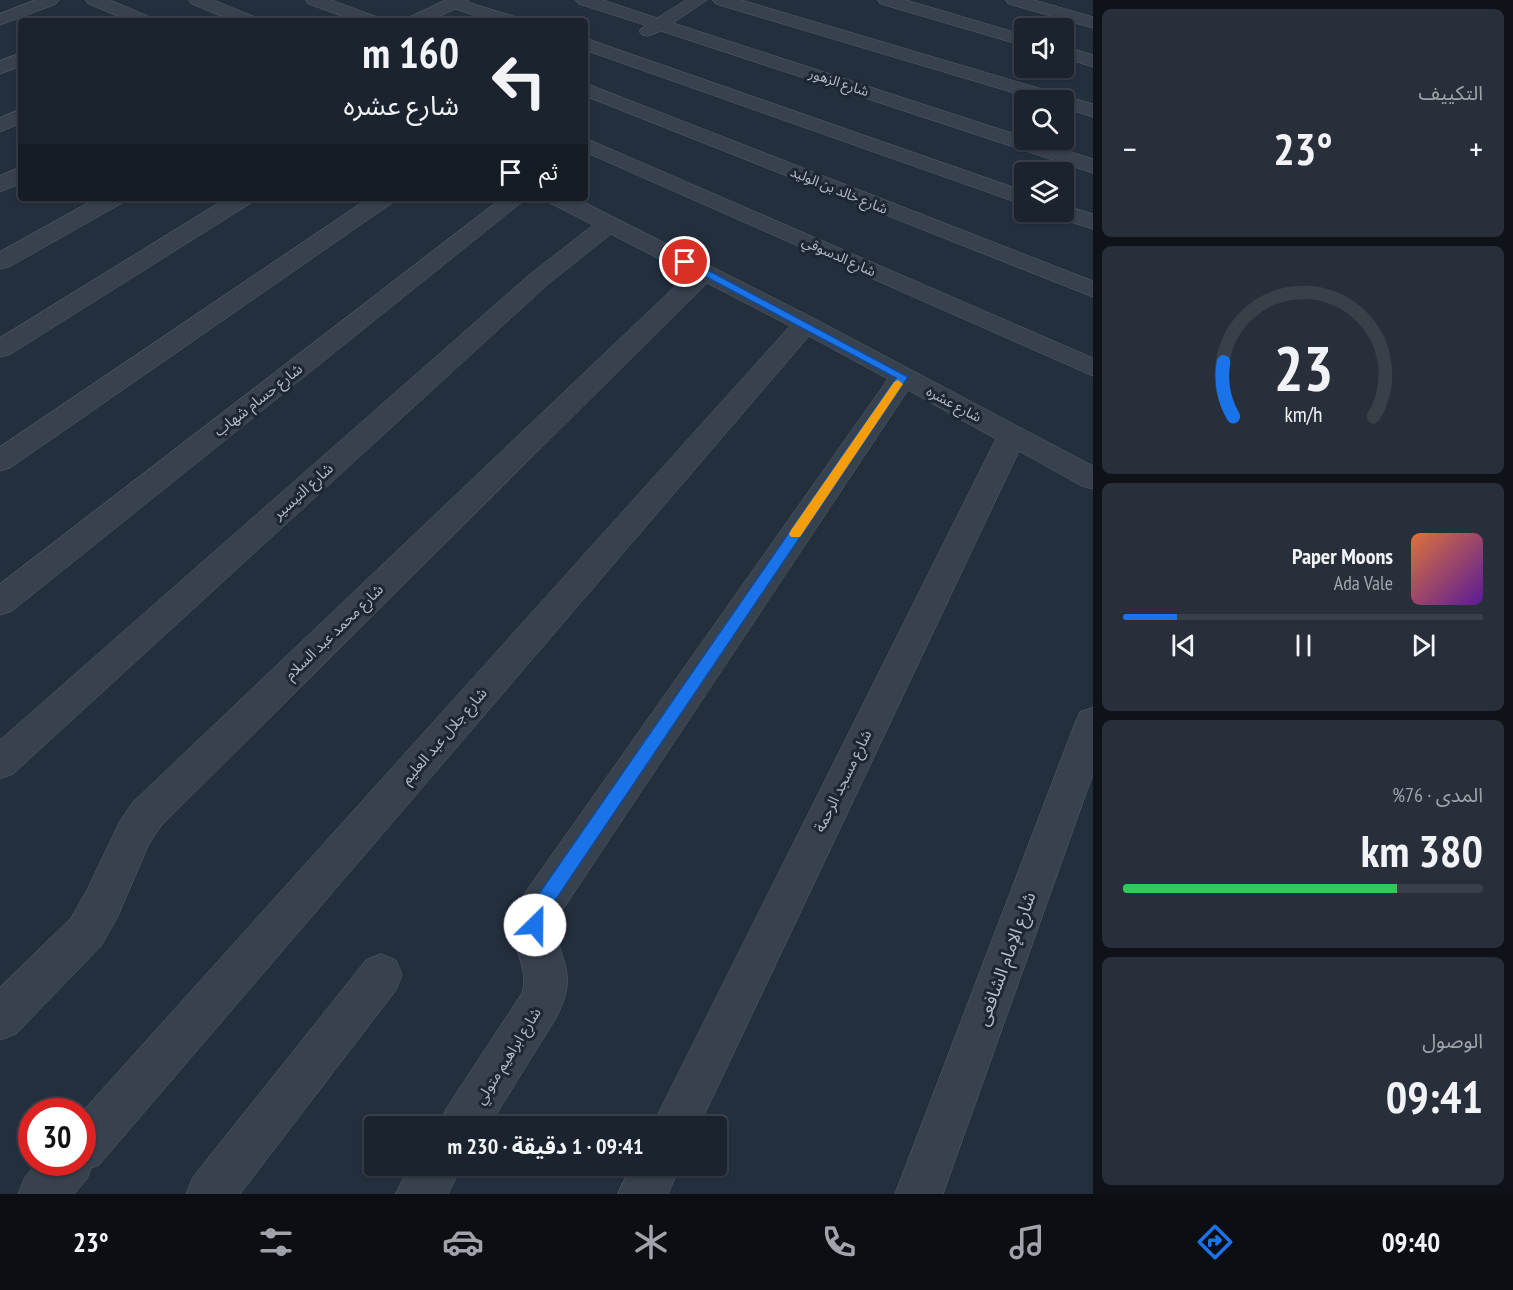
<!DOCTYPE html>
<html lang="ar">
<head>
<meta charset="utf-8">
<style>
	body { margin:0; font-family:"PT Sans Narrow","Noto Sans Arabic",sans-serif; background:#282f3a; color:#f1f3f6; direction:rtl; height:100vh; display:flex; flex-direction:column; font-size:22px; white-space:nowrap }
	* { box-sizing:border-box; margin:0 }
	p { font-size:20px; color:#a0a4aa }
	.icon { flex:none; width:33px; height:33px; fill:none; stroke:currentColor; stroke-width:2; stroke-linecap:round; stroke-linejoin:round }
	.map { position:relative; flex:1; overflow:hidden; direction:ltr }
	.panel { display:flex; flex-direction:column; gap:9px; padding:9px; background:#0f1319; width:420px }
	.panel>* { flex:none }
	.banner { position:absolute; left:18px; top:18px; width:570px; height:183px; border-radius:6px; box-shadow:0 2px 4px #0004,0 0 0 2px #39404a; direction:rtl; background:#1b232e; color:#f1f3f6; overflow:hidden }
	.buttons { position:absolute; left:1014px; top:18px; display:grid; gap:12px }
	.buttons a { display:grid; place-items:center; width:60px; height:60px; border-radius:6px; background:#1b232e; box-shadow:0 2px 4px #0004,0 0 0 2px #39404a; font-size:30px }
	.speed { position:absolute; left:18px; top:1098px; display:flex; gap:12px; font-size:30px; font-weight:700; text-align:center }
	.speed>* { display:grid; place-content:center; width:78px; height:78px; border-radius:50%; background:#1b232e; box-shadow:0 2px 4px #0004,0 0 0 2px #39404a; line-height:1 }
	.speed .limit { border:9px solid #d22; background:#fff; color:#111 }
	.pin { position:absolute; display:grid; place-items:center; width:51px; height:51px; color:#fff; margin:-26px; border:3px solid #fff; border-radius:50%; box-shadow:0 2px 6px #0007 }
	.me { position:absolute; width:66px; margin:-33px; rotate:23deg; stroke-linejoin:round; filter:drop-shadow(0 0 4px #0008) }
	.turn { display:flex; align-items:center; gap:21px; height:126px; padding:0 30px; font-size:27px }
	.turn .icon { width:78px; height:78px; stroke-width:2.5 }
	.turn b { display:block; font-size:42px; line-height:51px }
	.then { display:flex; align-items:center; height:57px; padding:0 30px; background:#0003; gap:12px; font-size:22px }
	.big { font-size:45px; font-weight:700; line-height:1.1 }
	.panel .widget { flex:1; display:flex; flex-direction:column; justify-content:center; gap:9px; min-width:0; padding:0 21px; border-radius:9px; background:#282f3a }
	.panel .dial { align-items:center; gap:0 }
	.dial svg { height:156px; overflow:visible; fill:none; stroke:#39404a; stroke-width:7; stroke-linecap:round; text-anchor:middle }
	.dial text { fill:#f1f3f6; stroke:none }
	.song { display:flex; align-items:center; gap:18px }
	.cover { width:72px; height:72px; border-radius:9px; background:linear-gradient(135deg,hsl(20 70% 55%),hsl(270 70% 35%)) }
	.played { height:6px; border-radius:3px; background:linear-gradient(90deg,#1a73e8 15%,#39404a 15%) }
	.keys { display:flex; justify-content:space-around; direction:ltr }
	.heat { display:flex; justify-content:space-between; align-items:center; font-size:33px; direction:ltr }
	.charge { height:9px; border-radius:4px; background:linear-gradient(90deg,#34c759 76%,#39404a 0) }
	.trip { position:absolute; left:364px; top:1116px; width:363px; height:60px; border-radius:6px; background:#1b232e; box-shadow:0 2px 4px #0004,0 0 0 2px #39404a; font-weight:700; line-height:60px; text-align:center; direction:rtl }
	.menu { display:flex; height:96px; justify-content:space-around; align-items:center; background:#0b0e12; color:#a0a4aa }
	.menu .icon { width:42px; height:42px }
	.menu .selected { color:#1a73e8 }
	.menu b { font-size:27px; color:#f1f3f6 }
	main { display:flex; flex:1; min-height:0 }
	.map>svg:first-child { display:block }
	.lines { fill:none; stroke-linecap:round; stroke-linejoin:round }
	.street-casing { stroke:#565f6c; stroke-width:1 }
	.street { fill:#38414e; fill-rule:evenodd }
	.route { fill:#1a73e8; stroke:#114b97; stroke-width:1.5 }
	.slow { fill:#f59e0b }
	.labels { text-anchor:middle; stroke-width:6; stroke-linejoin:round; paint-order:stroke }
	.far-street-label { font-size:14px; fill:#b4bcc9; stroke:#1d2633 }
	.street-label { font-size:15px; fill:#b4bcc9; stroke:#1d2633 }
	.near-street-label { font-size:18px; fill:#b4bcc9; stroke:#1d2633 }
</style>
</head>
<body>
<main>
<section class="panel">
<div class="widget"><p>التكييف</p>
<div class="heat"><a>−</a><b class="big">23°</b><a>+</a></div>
</div>
<div class="widget dial"><svg viewBox="0 0 100 80">
<path d="M14 69A42 42 0 1 1 86 69"/>
<path d="M14 69A42 42 0 0 1 9 41" stroke="#1a73e8"/>
<text x="50" y="56" font-size="32" font-weight="700">23</text>
<text x="50" y="72" font-size="11">km/h</text>
</svg></div>
<div class="widget">
<div class="song"><i class="cover"></i><div><b>Paper Moons</b><p>Ada Vale</p></div></div>
<div class="played"></div>
<div class="keys"><svg class="icon" aria-label="previous" viewBox="0 0 24 24"><path d="M18 5L8 12l10 7zM5 5v14"/></svg><svg class="icon" aria-label="pause" viewBox="0 0 24 24"><path d="M8 5v14M16 5v14"/></svg><svg class="icon" aria-label="next" viewBox="0 0 24 24"><path d="M6 5l10 7-10 7zM19 5v14"/></svg></div>
</div>
<div class="widget"><p>المدى · 76%</p><b class="big">380 km</b><div class="charge"></div></div>
<div class="widget"><p>الوصول</p><b class="big">09:41</b></div>
</section>
<div class="map">
<svg width="1093" height="1194" viewBox="0 0 1093 1194">
	<rect width="100%" height="100%" fill="#242f3e"/>
	<g class="lines">
		<defs>
			<path id="street" d="M35,0H59L56,4L0,25V14Z
				M86,0H110L150,17L153,21H129L89,4Z
				M189,0H213L255,17L258,21H233L192,4Z
				M306,0H331L377,17L380,21H355L309,4Z
				M446,0H469L467,2L516,17L519,21H492L455,9L430,21H407L410,17Z
				M576,0H603L657,18L686,0H707L673,23L1024,137V140H1033L1093,159V173L661,31L648,36L642,35L639,31L645,25L579,4Z
				M713,0H741L1065,96L1093,104V117L1064,108V100H1038L716,4Z
				M878,0H906L1024,35V46L881,4Z
				M1006,0H1034L1093,17V28L1009,4Z
				M585,38L1024,191V205L585,50Z
				M1064,46L1093,55V67L1064,58Z
				M21,53V66L0,74V61Z
				M585,83L1093,281V297L585,96Z
				M21,109V123L0,132V118Z
				M585,138L1093,358V376L585,152Z
				M21,167V183L0,192V176Z
				M97,198H125L122,203L9,267L0,269V252Z
				M227,198H254L251,203L9,355L0,357V338Z
				M369,198H395L392,203L10,468L0,471V447Z
				M502,198H527L12,611L0,615V584Z
				M547,198H576L815,319L1093,466V489L1082,486L1019,451L699,1126H652L996,439L908,390L559,915C551,944 570,960 567,986C566,997 561,1008 556,1018L489,1126H440L446,1109L522,993C527,975 520,962 516,945C511,927 518,910 525,893L888,379L809,336L99,1165L91,1168L87,1179L74,1194H18L25,1177L38,1162H82V1112L790,326L707,283L161,826L149,844L117,918L101,946L16,1034L0,1040V987L71,918L87,890L120,821L133,802L688,274L611,234L547,285L13,774L0,779V740L529,275L593,225L550,203Z
				M1064,205L1093,214V229L1055,217L1052,212H1064Z
				M1093,708V774L943,1194H895L1075,723L1080,712Z
				M381,954L396,960L402,975L396,990L240,1194H186L193,1177L366,960Z
				M410,1166H462L448,1194H396Z
				M631,1166H680L668,1194H618Z"/>
		</defs>
		<use href="#street" class="street-casing"/>
		<use href="#street" class="street"/>
	</g>
	<path class="route" d="M682,260H689L908,377L548,911L541,931L535,933L529,931L526,925L534,901L896,378L682,264Z"/>
	<path class="slow" d="M898,380L903,384L800,537H791L789,534L791,530L894,382Z"/>
	<g class="labels">
		<g class="far-street-label">
			<text transform="translate(839 82) rotate(18)" y="5">شارع الزهور</text>
			<text transform="translate(839 190) rotate(22)" y="5">شارع خالد بن الوليد</text>
			<text transform="translate(839 256) rotate(24)" y="5">شارع الدسوقي</text>
			<text transform="translate(954 404) rotate(28)" y="5">شارع عشره</text>
		</g>
		<g class="street-label">
			<text transform="translate(258 400) rotate(-38)" y="5">شارع حسام شهاب</text>
			<text transform="translate(303 491) rotate(-42)" y="5">شارع التيسير</text>
			<text transform="translate(334 632) rotate(-44)" y="5">شارع محمد عبد السلام</text>
			<text transform="translate(444 736) rotate(-49)" y="5">شارع جلال عبد العليم</text>
			<text transform="translate(843 781) rotate(-64)" y="5">شارع مسجد الرحمة</text>
			<text transform="translate(508 1056) rotate(-58)" y="5">شارع ابراهيم متولي</text>
		</g>
		<g class="near-street-label">
			<text transform="translate(1006 959) rotate(-70)" y="6">شارع الإمام الشافعى</text>
		</g>
	</g>
</svg>
<div class="buttons">
<a><svg class="icon" aria-label="sound" viewBox="0 0 24 24"><path d="M4 9h4l5-4v14l-5-4H4zM17 9q2 3 0 6"/></svg></a>
<a><svg class="icon" aria-label="search" viewBox="0 0 24 24"><circle cx="10" cy="10" r="6"/><path d="M15 15l6 6"/></svg></a>
<a><svg class="icon" aria-label="layers" viewBox="0 0 24 24"><path d="M12 4l9 5-9 5-9-5zM3 14l9 5 9-5"/></svg></a>
</div>
<div class="speed"><div class="limit">30</div></div>
<div class="pin" style="left:685px;top:262px;background:#d93025"><svg class="icon" aria-label="arrive" viewBox="0 0 24 24"><path d="M6 21V4h12l-3 4 3 4H6"/></svg></div>
<svg class="me" style="left:535px;top:925px" viewBox="-20 -20 40 40"><circle r="19" fill="#fff"/><path d="M0-13L10 11 0 6-10 11z" fill="#1a73e8"/></svg>
<div class="trip">09:41 · 1 دقيقة · 230 m</div>
<div class="banner">
<div class="turn"><svg class="icon" aria-label="left" viewBox="0 0 24 24"><path d="M17 20v-9H6M10 6l-5 5 5 5"/></svg><div><b>160 m</b>شارع عشره</div></div>
<div class="then">ثم<svg class="icon" aria-label="arrive" viewBox="0 0 24 24"><path d="M6 21V4h12l-3 4 3 4H6"/></svg></div>
</div>
</div>
</main>
<nav class="menu">
<b>09:40</b>
<svg class="icon selected" aria-label="directions" viewBox="0 0 24 24"><path d="M12 3l9 9-9 9-9-9zM9 14v-3h6M13 9l2 2-2 2"/></svg>
<svg class="icon" aria-label="music" viewBox="0 0 24 24"><path d="M9 18V5l10-2v13"/><circle cx="6" cy="18" r="3"/><circle cx="16" cy="16" r="3"/></svg>
<svg class="icon" aria-label="phone" viewBox="0 0 24 24"><path d="M5 4h4l2 5-3 2q2 4 5 5l2-3 5 2v4C11 20 4 13 5 4z"/></svg>
<svg class="icon" aria-label="climate" viewBox="0 0 24 24"><path d="M12 3v18M4 7l16 10M4 17L20 7"/></svg>
<svg class="icon" aria-label="car" viewBox="0 0 24 24"><path d="M5 17H2v-5l4-1 3-4h7l3 4 3 1v5h-3M9 17h6M6 11h13"/><circle cx="7" cy="17" r="2"/><circle cx="17" cy="17" r="2"/></svg>
<svg class="icon" aria-label="filters" viewBox="0 0 24 24"><path d="M4 7h16M4 17h16"/><circle cx="9" cy="7" r="2"/><circle cx="15" cy="17" r="2"/></svg>
<b>23°</b>
</nav>
</body>
</html>
